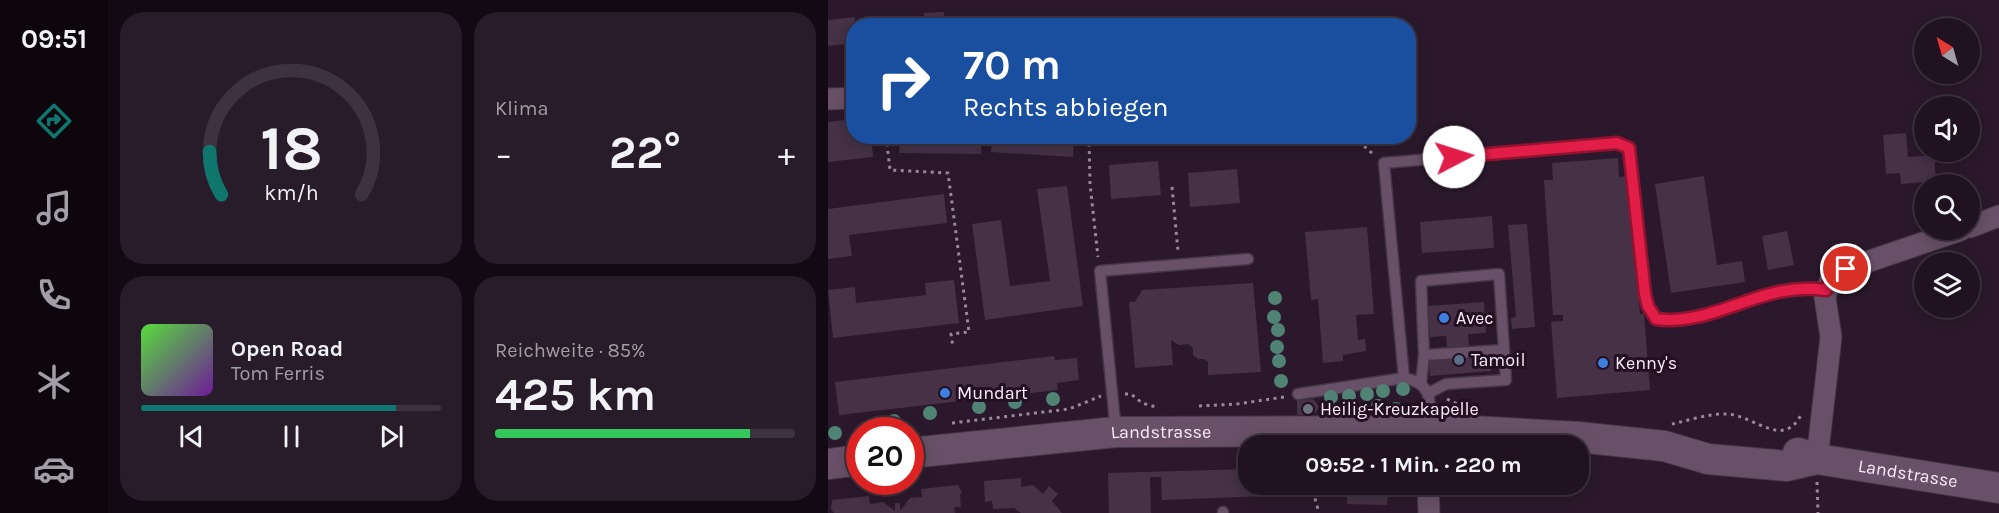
<!DOCTYPE html>
<html lang="de">
<head>
<meta charset="utf-8">
<style>
	body { margin:0; font-family:Karla,sans-serif; background:#281b2a; color:#f1f3f6; height:100vh; display:flex; flex-direction:column; font-size:22px; white-space:nowrap }
	* { box-sizing:border-box; margin:0 }
	p { font-size:20px; color:#a29ea5 }
	.icon { flex:none; width:33px; height:33px; fill:none; stroke:currentColor; stroke-width:2; stroke-linecap:round; stroke-linejoin:round }
	.map { position:relative; flex:1; overflow:hidden }
	.panel { display:flex; flex-direction:column; gap:12px; padding:12px; background:#120a12; width:720px }
	.panel>* { flex:none }
	.guide { position:absolute; left:18px; top:18px; width:570px; height:126px; border-radius:24px; box-shadow:0 3px 15px #0003,0 0 0 2px #3d323f; background:#1a4fa0; color:#fff; overflow:hidden }
	.needle { width:39px; rotate:323deg }
	.controls { position:absolute; left:1086px; top:18px; display:grid; gap:12px }
	.controls a { display:grid; place-items:center; width:66px; height:66px; border-radius:50%; background:#201221; box-shadow:0 3px 15px #0003,0 0 0 2px #3d323f; font-size:30px }
	.speed { position:absolute; left:18px; top:417px; display:flex; gap:12px; font-size:30px; font-weight:700; text-align:center }
	.speed>* { display:grid; place-content:center; width:78px; height:78px; border-radius:50%; background:#201221; box-shadow:0 3px 15px #0003,0 0 0 2px #3d323f; line-height:1 }
	.speed .limit { border:9px solid #d22; background:#fff; color:#111 }
	.pin { position:absolute; display:grid; place-items:center; width:51px; height:51px; color:#fff; margin:-26px; border:3px solid #fff; border-radius:50%; box-shadow:0 2px 6px #0007 }
	.me { position:absolute; width:66px; margin:-33px; rotate:85deg; stroke-linejoin:round; filter:drop-shadow(0 0 4px #0008) }
	.turn { display:flex; align-items:center; gap:21px; height:126px; padding:0 18px; font-size:27px }
	.turn .icon { width:78px; height:78px; stroke-width:2.5 }
	.turn b { display:block; font-size:42px; line-height:51px }
	.big { font-size:45px; font-weight:700; line-height:1.1 }
	.panel .widget { flex:1; display:flex; flex-direction:column; justify-content:center; gap:9px; min-width:0; padding:0 21px; border-radius:24px; background:#281b2a }
	.panel .dial { align-items:center; gap:0 }
	.dial svg { height:156px; overflow:visible; fill:none; stroke:#3d323f; stroke-width:7; stroke-linecap:round; text-anchor:middle }
	.dial text { fill:#f1f3f6; stroke:none }
	.song { display:flex; align-items:center; gap:18px }
	.cover { width:72px; height:72px; border-radius:9px; background:linear-gradient(135deg,hsl(110 70% 55%),hsl(280 70% 35%)) }
	.played { height:6px; border-radius:3px; background:linear-gradient(90deg,#0f766e 85%,#3d323f 85%) }
	.keys { display:flex; justify-content:space-around; direction:ltr }
	.heat { display:flex; justify-content:space-between; align-items:center; font-size:33px; direction:ltr }
	.charge { height:9px; border-radius:4px; background:linear-gradient(90deg,#34c759 85%,#3d323f 0) }
	.panel .tiles { flex:1; display:grid; gap:12px; grid-template-columns:repeat(2,1fr) }
	.trip { position:absolute; left:410px; top:435px; width:351px; height:60px; border-radius:24px; background:#201221; box-shadow:0 3px 15px #0003,0 0 0 2px #3d323f; font-weight:700; line-height:60px; text-align:center }
	main { display:flex; flex:1; min-height:0 }
	.tab-bar { display:flex; flex-direction:column; width:108px; justify-content:space-around; align-items:center; background:#0d070d; color:#a29ea5 }
	.tab-bar .icon { width:42px; height:42px }
	.tab-bar .active { color:#0f766e }
	.tab-bar b { font-size:27px; color:#f1f3f6 }
	.map>svg:first-child { display:block }
	.building { fill:#463147 }
	.lines { fill:none; stroke-linecap:round; stroke-linejoin:round }
	.lane-casing { stroke:#453646; stroke-width:13 }
	.street-casing { stroke:#453646; stroke-width:23 }
	.secondary-casing { stroke:#453646; stroke-width:32 }
	.path { stroke:#998999; stroke-width:3; stroke-dasharray:3 4.5; stroke-linecap:butt }
	.lane { stroke:#685168; stroke-width:10 }
	.street { stroke:#685168; stroke-width:21 }
	.secondary { stroke:#685168; stroke-width:30 }
	.tree { fill:#508374 }
	.route-casing { stroke:#92132f; stroke-width:15 }
	.route { stroke:#e11d48; stroke-width:10 }
	.shop-dot { fill:#3f7fe0; stroke:#220f22; stroke-width:2 }
	.service-dot { fill:#5c6f8a; stroke:#220f22; stroke-width:2 }
	.worship-dot { fill:#6b7280; stroke:#220f22; stroke-width:2 }
	.labels { text-anchor:middle; stroke-width:6; stroke-linejoin:round; paint-order:stroke }
	.poi-label { font-size:18px; fill:#f8eaf8; stroke:#220f22; text-anchor:start }
	.street-label { font-size:18px; fill:#f8eaf8; stroke:#220f22 }
</style>
</head>
<body>
<main>
<nav class="tab-bar">
<b>09:51</b>
<svg class="icon active" aria-label="directions" viewBox="0 0 24 24"><path d="M12 3l9 9-9 9-9-9zM9 14v-3h6M13 9l2 2-2 2"/></svg>
<svg class="icon" aria-label="music" viewBox="0 0 24 24"><path d="M9 18V5l10-2v13"/><circle cx="6" cy="18" r="3"/><circle cx="16" cy="16" r="3"/></svg>
<svg class="icon" aria-label="phone" viewBox="0 0 24 24"><path d="M5 4h4l2 5-3 2q2 4 5 5l2-3 5 2v4C11 20 4 13 5 4z"/></svg>
<svg class="icon" aria-label="climate" viewBox="0 0 24 24"><path d="M12 3v18M4 7l16 10M4 17L20 7"/></svg>
<svg class="icon" aria-label="car" viewBox="0 0 24 24"><path d="M5 17H2v-5l4-1 3-4h7l3 4 3 1v5h-3M9 17h6M6 11h13"/><circle cx="7" cy="17" r="2"/><circle cx="17" cy="17" r="2"/></svg>
</nav>
<section class="panel">
<div class="tiles">
<div class="widget dial"><svg viewBox="0 0 100 80">
<path d="M14 69A42 42 0 1 1 86 69"/>
<path d="M14 69A42 42 0 0 1 8 47" stroke="#0f766e"/>
<text x="50" y="56" font-size="32" font-weight="700">18</text>
<text x="50" y="72" font-size="11">km/h</text>
</svg></div>
<div class="widget"><p>Klima</p>
<div class="heat"><a>−</a><b class="big">22°</b><a>+</a></div>
</div>
<div class="widget">
<div class="song"><i class="cover"></i><div><b>Open Road</b><p>Tom Ferris</p></div></div>
<div class="played"></div>
<div class="keys"><svg class="icon" aria-label="previous" viewBox="0 0 24 24"><path d="M18 5L8 12l10 7zM5 5v14"/></svg><svg class="icon" aria-label="pause" viewBox="0 0 24 24"><path d="M8 5v14M16 5v14"/></svg><svg class="icon" aria-label="next" viewBox="0 0 24 24"><path d="M6 5l10 7-10 7zM19 5v14"/></svg></div>
</div>
<div class="widget"><p>Reichweite · 85%</p><b class="big">425 km</b><div class="charge"></div></div>
</div>
</section>
<div class="map">
<svg width="1171" height="513" viewBox="0 0 1171 513">
	<rect width="100%" height="100%" fill="#2b182c"/>
	<path class="building" d="M116,12L117,26H96V13Z
		M56,16H71L72,26H57Z
		M27,17L26,43L0,46V20Z
		M26,119V136H43L45,157L0,162V122Z
		M1078,133L1080,157L1106,155L1108,181L1073,184L1072,173L1058,174L1055,135Z
		M72,136H154L153,154L71,153Z
		M164,136H246L245,157L163,152Z
		M790,158L791,177L801,176L812,314H816L822,390L729,398L723,322L735,321V315H725L716,180H725L724,163Z
		M330,161L333,195L283,199L281,165Z
		M409,169L412,203L362,207L360,173Z
		M876,176L889,265L914,261L917,282L843,293L827,184Z
		M239,186L255,306L157,320L144,224L173,220L182,286L222,281L209,189Z
		M116,194L119,223L21,235L24,256L0,259V209Z
		M664,216L666,248L594,253L592,222Z
		M699,224L707,327L684,329L683,318L688,317L680,225Z
		M539,227L546,314L528,315L530,340L537,339L538,351L515,355V361L495,363L490,299L483,300L477,232Z
		M959,231L966,265L940,270L934,236Z
		M126,280L131,323L5,338L0,290L27,287L28,303L98,295L97,283Z
		M425,283L433,372L380,375V362L376,359H370L365,355V348L360,344L351,345L343,340L345,365L307,368L301,302H307L314,290Z
		M656,302L658,333L640,334L641,346L661,345L663,371L602,376L600,349L619,347L618,336L602,337L600,306Z
		M226,356L227,360L249,358L251,380L229,383L230,390L11,415L7,382Z
		M485,399L491,406L489,411L485,414L469,415V400Z
		M420,469V484H466V495L334,500L333,477H322L323,513H281L280,473Z
		M193,478V487L205,485L215,494L221,486L230,494L224,501L234,513H193L186,508L165,509L164,501L157,502L156,481Z
		M493,484H586V495L560,494L559,505L519,504V494H493Z
		M130,485L134,493L132,495L133,507H126L127,513H6L3,509L4,500L41,496L42,504L55,502L67,511V503H72V511L82,498L94,497L93,489Z"/>
	<g class="lines">
		<defs>
			<path id="lane" d="M596,355L676,350
				M576,378L556,163L789,143L801,148L817,294L820,306L828,319C888,326 934,280 998,290
				M593,383L596,355L593,281L671,274L678,380L618,384L601,393
				M470,394L576,378C608,384 601,404 602,431
				M288,432L272,271L420,259
				M395,512V513"/>
			<path id="street" d="M0,99L26,98
				M1142,227L1171,216
				M989,459L1003,337L997,298L1002,281L1018,269L1133,230
				M600,484L601,513"/>
			<g id="secondary">
				<path id="s1" d="M82,453L288,432L643,431L750,437L836,446L880,459L959,466L989,459"/>
				<path id="s2" d="M970,453L989,459L1171,488"/>
				<path d="M0,464L32,460"/>
			</g>
		</defs>
		<use href="#lane" class="lane-casing"/>
		<use href="#street" class="street-casing"/>
		<use href="#secondary" class="secondary-casing"/>
		<path class="path" d="M58,136L62,170L120,173L141,332L123,334L125,347
			M261,136L262,184L270,257
			M525,136L545,154
			M344,187L350,251
			M297,394H303L314,403L328,407
			M619,399L635,407
			M371,406L409,404L456,397
			M124,423L241,409L273,396
			M844,424C862,420 882,413 900,414C929,417 956,450 974,413
			M989,482L990,513
			M483,484L491,513"/>
		<use href="#lane" class="lane"/>
		<use href="#street" class="street"/>
		<use href="#secondary" class="secondary"/>
	</g>
	<g class="tree">
		<circle cx="447" cy="298" r="7"/>
		<circle cx="446" cy="317" r="7"/>
		<circle cx="450" cy="330" r="7"/>
		<circle cx="449" cy="347" r="7"/>
		<circle cx="451" cy="361" r="7"/>
		<circle cx="453" cy="381" r="7"/>
		<circle cx="575" cy="389" r="7"/>
		<circle cx="555" cy="391" r="7"/>
		<circle cx="539" cy="394" r="7"/>
		<circle cx="521" cy="396" r="7"/>
		<circle cx="503" cy="397" r="7"/>
		<circle cx="225" cy="399" r="7"/>
		<circle cx="187" cy="402" r="7"/>
		<circle cx="550" cy="406" r="7"/>
		<circle cx="151" cy="407" r="7"/>
		<circle cx="568" cy="409" r="7"/>
		<circle cx="102" cy="413" r="7"/>
		<circle cx="66" cy="421" r="7"/>
		<circle cx="7" cy="433" r="7"/>
	</g>
	<g class="lines">
		<defs>
			<path id="route" d="M626,157L789,143L801,148L817,294L820,306L828,319C887,327 935,280 998,290L1002,281L1018,269"/>
		</defs>
		<use href="#route" class="route-casing"/>
		<use href="#route" class="route"/>
	</g>
	<g class="shop-dot">
		<circle cx="616" cy="318" r="6"/>
		<circle cx="775" cy="363" r="6"/>
		<circle cx="117" cy="393" r="6"/>
	</g>
	<circle class="service-dot" cx="631" cy="360" r="6"/>
	<circle class="worship-dot" cx="480" cy="409" r="6"/>
	<g class="labels">
		<g class="poi-label">
			<text x="628" y="324">Avec</text>
			<text x="643" y="366">Tamoil</text>
			<text x="787" y="369">Kenny's</text>
			<text x="129" y="399">Mundart</text>
			<text x="492" y="415">Heilig-Kreuzkapelle</text>
		</g>
		<g class="street-label">
			<text dy="6" stroke="none"><textPath href="#s1" startOffset="252">Landstrasse</textPath></text>
			<text dy="6" stroke="none"><textPath href="#s2" startOffset="112">Landstrasse</textPath></text>
		</g>
	</g>
</svg>
<div class="controls">
<a><svg class="needle" viewBox="-14 -14 28 28"><path d="M0-13l5 13h-10z" fill="#e53935"/><path d="M0 13l5-13h-10z" fill="#a29ea5"/></svg></a>
<a><svg class="icon" aria-label="sound" viewBox="0 0 24 24"><path d="M4 9h4l5-4v14l-5-4H4zM17 9q2 3 0 6"/></svg></a>
<a><svg class="icon" aria-label="search" viewBox="0 0 24 24"><circle cx="10" cy="10" r="6"/><path d="M15 15l6 6"/></svg></a>
<a><svg class="icon" aria-label="layers" viewBox="0 0 24 24"><path d="M12 4l9 5-9 5-9-5zM3 14l9 5 9-5"/></svg></a>
</div>
<div class="speed"><div class="limit">20</div></div>
<div class="pin" style="left:1018px;top:269px;background:#d93025"><svg class="icon" aria-label="arrive" viewBox="0 0 24 24"><path d="M6 21V4h12l-3 4 3 4H6"/></svg></div>
<svg class="me" style="left:626px;top:157px" viewBox="-20 -20 40 40"><circle r="19" fill="#fff"/><path d="M0-13L10 11 0 6-10 11z" fill="#e11d48"/></svg>
<div class="trip">09:52 · 1 Min. · 220 m</div>
<div class="guide">
<div class="turn"><svg class="icon" aria-label="right" viewBox="0 0 24 24"><path d="M7 20v-9h11M14 6l5 5-5 5"/></svg><div><b>70 m</b>Rechts abbiegen</div></div>
</div>
</div>
</main>
</body>
</html>
